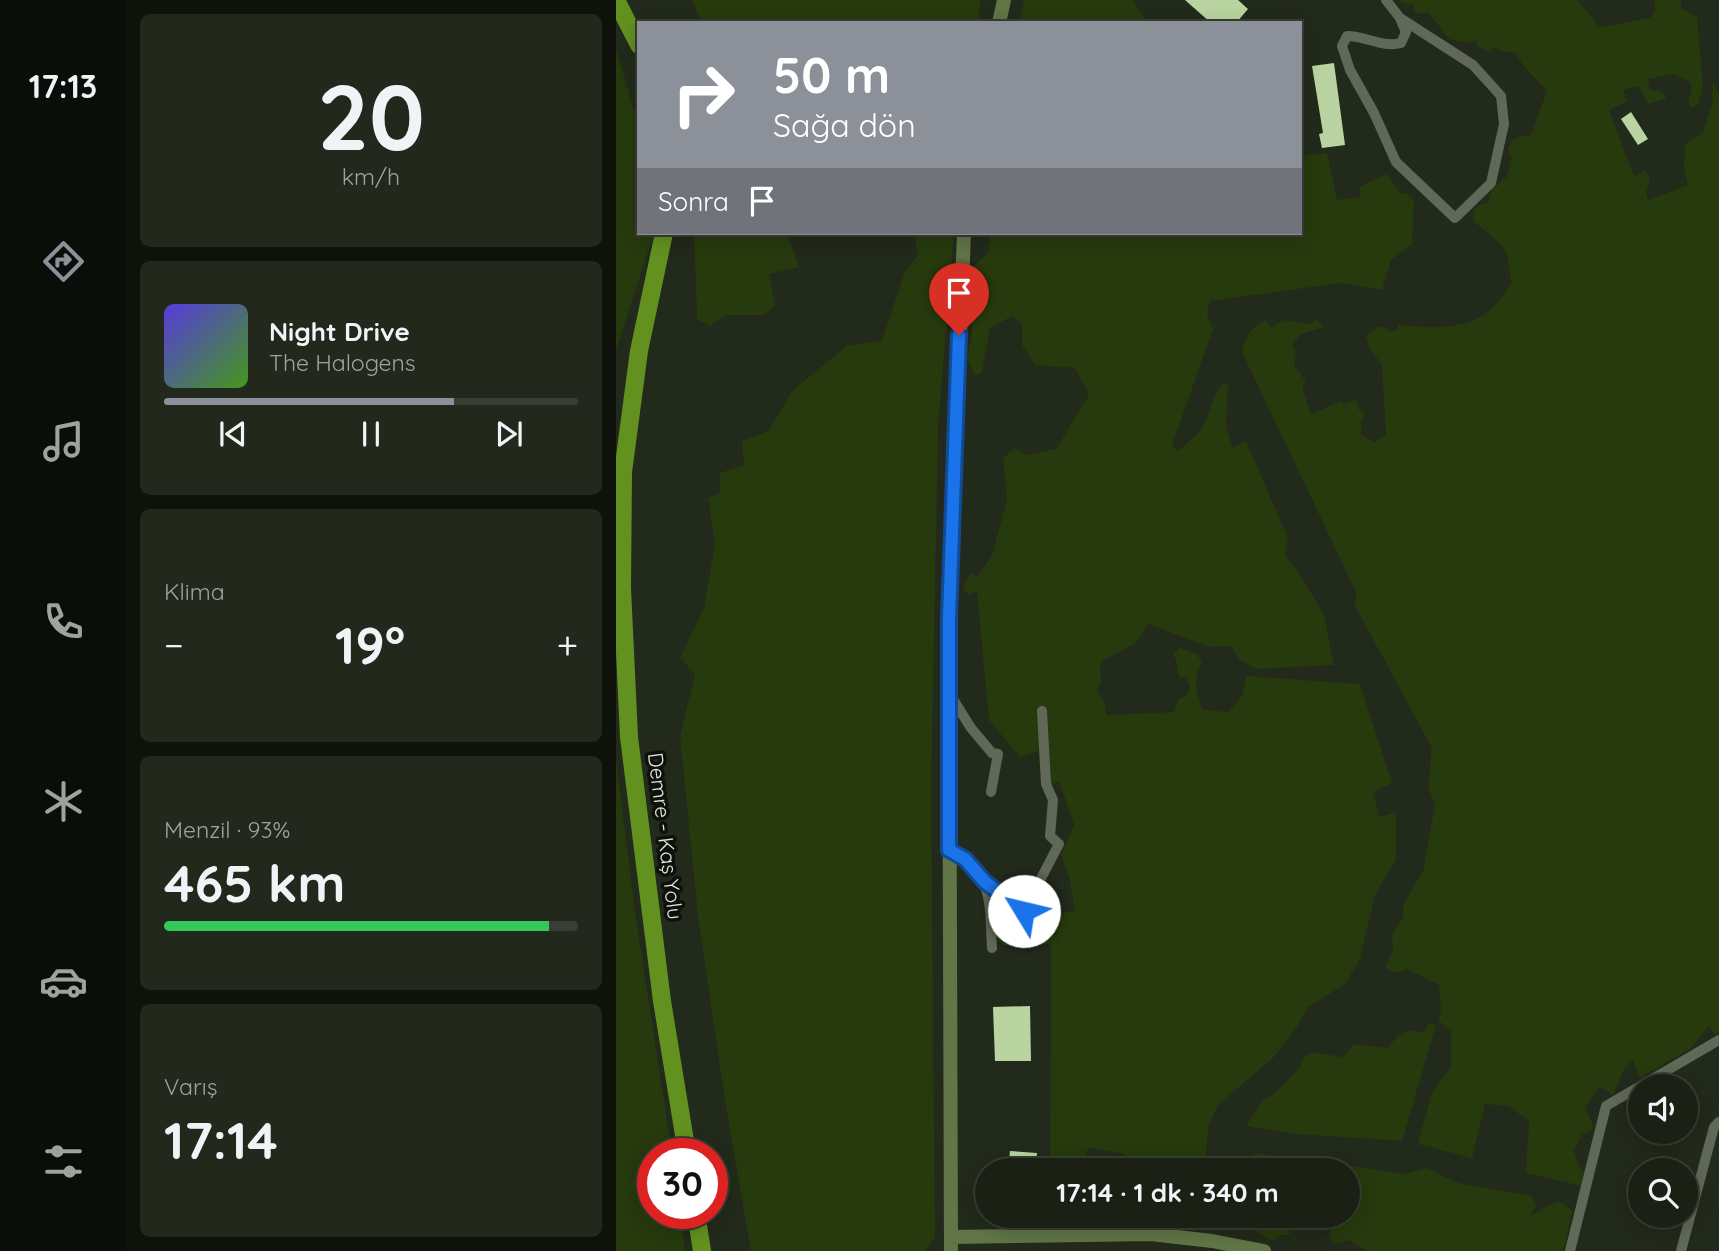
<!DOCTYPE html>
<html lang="tr">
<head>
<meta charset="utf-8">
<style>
	body { margin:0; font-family:Quicksand,sans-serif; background:#23281d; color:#f1f3f6; height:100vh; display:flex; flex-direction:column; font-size:26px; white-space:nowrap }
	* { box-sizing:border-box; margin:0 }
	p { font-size:23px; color:#9fa3a0 }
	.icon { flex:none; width:38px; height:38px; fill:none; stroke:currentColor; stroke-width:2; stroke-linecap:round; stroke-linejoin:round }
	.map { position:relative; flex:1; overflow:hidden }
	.sheet { display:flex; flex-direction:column; gap:14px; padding:14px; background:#0e120b; width:490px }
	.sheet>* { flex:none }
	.guide { position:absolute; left:21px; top:21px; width:665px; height:214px; border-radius:0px; box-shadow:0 4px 18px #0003,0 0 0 2px #383e34; background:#8c9099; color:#fff; overflow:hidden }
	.controls { position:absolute; left:1012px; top:1074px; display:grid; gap:14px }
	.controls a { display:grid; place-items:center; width:70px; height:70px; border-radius:50%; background:#1a2014; box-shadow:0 4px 18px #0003,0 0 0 2px #383e34; font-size:35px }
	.speed { position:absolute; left:21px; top:1138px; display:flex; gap:14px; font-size:35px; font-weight:700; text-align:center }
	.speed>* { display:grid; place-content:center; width:91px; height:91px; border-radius:50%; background:#1a2014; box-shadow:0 4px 18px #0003,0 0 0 2px #383e34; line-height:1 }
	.speed .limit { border:10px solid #d22; background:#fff; color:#111 }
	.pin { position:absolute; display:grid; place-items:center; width:60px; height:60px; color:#fff; margin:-72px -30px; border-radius:50% 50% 50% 0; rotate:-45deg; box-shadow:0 0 7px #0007 }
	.pin .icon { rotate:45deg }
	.me { position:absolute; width:77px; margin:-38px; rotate:306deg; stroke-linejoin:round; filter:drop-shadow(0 0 5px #0008) }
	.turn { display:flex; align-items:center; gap:24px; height:147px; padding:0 21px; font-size:32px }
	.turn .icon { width:91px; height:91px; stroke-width:2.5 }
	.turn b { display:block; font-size:49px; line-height:60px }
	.then { display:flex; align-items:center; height:66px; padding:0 21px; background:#0003; gap:14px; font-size:26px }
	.big { font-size:52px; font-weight:800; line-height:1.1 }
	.sheet .widget { flex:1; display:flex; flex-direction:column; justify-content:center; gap:10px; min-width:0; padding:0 24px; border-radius:10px; background:#23281d }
	.sheet .dial { align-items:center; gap:0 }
	.dial b { font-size:91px; line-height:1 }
	.song { display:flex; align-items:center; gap:21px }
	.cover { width:84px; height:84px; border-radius:10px; background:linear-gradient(135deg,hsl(250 70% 55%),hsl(100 70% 35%)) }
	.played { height:7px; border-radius:4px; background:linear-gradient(90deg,#8c9099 70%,#383e34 70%) }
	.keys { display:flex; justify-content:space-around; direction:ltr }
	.heat { display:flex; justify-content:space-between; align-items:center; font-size:38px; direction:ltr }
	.charge { height:10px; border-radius:5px; background:linear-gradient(90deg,#34c759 93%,#383e34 0) }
	.trip { position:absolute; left:359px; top:1158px; width:385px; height:70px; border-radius:35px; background:#1a2014; box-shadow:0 4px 18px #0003,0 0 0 2px #383e34; font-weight:800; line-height:70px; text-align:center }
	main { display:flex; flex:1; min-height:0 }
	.menu { display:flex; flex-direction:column; width:126px; justify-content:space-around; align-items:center; background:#0a0d08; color:#9fa3a0 }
	.menu .icon { width:49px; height:49px }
	.menu .current { color:#8c9099 }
	.menu b { font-size:32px; color:#f1f3f6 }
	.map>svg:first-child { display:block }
	.green { fill:#263a0d }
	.building { fill:#b9d4a0 }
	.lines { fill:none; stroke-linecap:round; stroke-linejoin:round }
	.street { stroke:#606958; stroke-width:10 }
	.secondary { stroke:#617547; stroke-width:14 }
	.highway { stroke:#629120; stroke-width:18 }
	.route-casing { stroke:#114b97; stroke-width:18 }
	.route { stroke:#1a73e8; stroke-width:12 }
	.labels { text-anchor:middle; stroke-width:7; stroke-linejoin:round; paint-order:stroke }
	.street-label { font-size:21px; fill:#e1e6dc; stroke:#0e110b }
</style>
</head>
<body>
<main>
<nav class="menu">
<b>17:13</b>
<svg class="icon current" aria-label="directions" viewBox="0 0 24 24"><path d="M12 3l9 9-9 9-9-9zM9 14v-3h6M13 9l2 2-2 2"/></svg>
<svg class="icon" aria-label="music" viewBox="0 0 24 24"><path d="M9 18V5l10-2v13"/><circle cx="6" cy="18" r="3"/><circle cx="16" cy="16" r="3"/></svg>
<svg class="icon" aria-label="phone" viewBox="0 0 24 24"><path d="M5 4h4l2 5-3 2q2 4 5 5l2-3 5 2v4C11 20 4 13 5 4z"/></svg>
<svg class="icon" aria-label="climate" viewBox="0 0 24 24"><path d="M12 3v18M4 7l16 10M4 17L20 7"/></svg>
<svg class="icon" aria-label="car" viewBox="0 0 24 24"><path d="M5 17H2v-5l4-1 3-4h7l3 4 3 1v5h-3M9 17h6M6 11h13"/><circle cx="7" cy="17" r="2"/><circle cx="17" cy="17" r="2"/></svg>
<svg class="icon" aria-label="filters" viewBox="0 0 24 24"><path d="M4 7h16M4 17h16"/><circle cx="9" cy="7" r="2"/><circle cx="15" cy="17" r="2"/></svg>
</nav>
<section class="sheet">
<div class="widget dial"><b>20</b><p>km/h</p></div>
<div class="widget">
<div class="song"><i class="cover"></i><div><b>Night Drive</b><p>The Halogens</p></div></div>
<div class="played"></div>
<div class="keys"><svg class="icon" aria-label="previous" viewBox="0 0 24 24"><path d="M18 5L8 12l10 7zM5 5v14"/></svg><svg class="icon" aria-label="pause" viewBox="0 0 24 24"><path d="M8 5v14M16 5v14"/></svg><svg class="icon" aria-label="next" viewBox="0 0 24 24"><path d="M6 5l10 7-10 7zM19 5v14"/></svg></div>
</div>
<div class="widget"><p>Klima</p>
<div class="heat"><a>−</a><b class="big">19°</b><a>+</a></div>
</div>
<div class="widget"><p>Menzil · 93%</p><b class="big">465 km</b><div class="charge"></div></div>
<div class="widget"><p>Varış</p><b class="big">17:14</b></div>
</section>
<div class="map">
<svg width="1103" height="1251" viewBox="0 0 1103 1251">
	<rect width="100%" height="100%" fill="#222a1b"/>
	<path class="green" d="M76,0H365L362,23H85Z
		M408,0H517L528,18L526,23H403Z
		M783,0H961L984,27L1034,18L1040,9L1038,0H1062L1065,2V8L1081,17L1087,87L1082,105L1075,108L1072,102L1076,89L1073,81L1057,74L1032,79L1034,90L1045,91L1050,95L1049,99L1032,104L1022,86L1007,90L1011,101L993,110L1018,176L1029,171L1034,178L1030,194L1032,200L1072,185L1068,168L1069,144L1087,132L1096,104L1097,81L1103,95V1032L1099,1035L1093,1026L1075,1048L1024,1078L1017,1060L1008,1069L997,1095L984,1087L969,1107L977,1126L974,1132L966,1134L958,1150L963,1166L968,1172L966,1186L910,1173L913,1121L892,1106L869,1104L856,1158L802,1144L816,1092L835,1067V1032L822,1020L825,1011L823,985L791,969L779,973L769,968L777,950L776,935L788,916L787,905L807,871L819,805L812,787L816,748L738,604L741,594L626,352C630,335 635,328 650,320L656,328L667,320L693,324L701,319L708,327L685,334L676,345L680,352L678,365L690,382L686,386L695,415L724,401L728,404L740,400L742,409L749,413L745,424V435L759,442L770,434L766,365L753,347L750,336L762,327H770L773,332L782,330V325C815,328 853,332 878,306C885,299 890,291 896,283C892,272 895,260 888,249C881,238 866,230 857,220L858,210L863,205L872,202L876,190L891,176L896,157L892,150C896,136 902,136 915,135L931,91L906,64L899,52H888L878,47L873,52L861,46V39L853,43L833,39L813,13H803L798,10L797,4L787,3Z
		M0,49L23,127V233H38L0,350Z
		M684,153L685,156L711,153L721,200L745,197L743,187L771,174L784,193L791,194L798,200L796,244L775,260L766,290L725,283L594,301L591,314L597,329L556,445L562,451C568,445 577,439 583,432C594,417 595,396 607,383L612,386L610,426L617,448L630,441L672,538L669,555L685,576L708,615L718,665L640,669L624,660L615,646L594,647L532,624L520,643L488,660L484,667L485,681L481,691L489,703L490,715L558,712L562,700L570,696L574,687L570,677H564C560,668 563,664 557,654L564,648L581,654L586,663C576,676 581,696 587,710L613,712L627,694L630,676L744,684L776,783L757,792L764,817L780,812V859L759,895L744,959L729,984L691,1008L681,1027L658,1057L602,1105L593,1124L588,1171H506L509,1154L472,1147L467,1171H434L435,944L387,945L382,942L377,902L380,898H385L422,933L435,931V915L459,911L453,877L445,855L458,825L443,781L435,785L430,749L404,757L373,720L361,591L353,595L347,590L354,572L361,577L376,556L391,499L387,458L398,448L410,455L440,449L473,395L459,368L419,365L406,345V324L396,316L374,328L366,372L359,376L351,358L356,335V269L373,251L374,233H684Z
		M78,233H171L183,267L153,274L159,305L148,315H110L94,326L81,319Z
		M298,233H338L322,427L315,790L319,1237L309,1251H135L110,1107L82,916L64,736L79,674L64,658L88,608L99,543L92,498L104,493V473L128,465L126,441L153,431L176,391L232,345L266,341L289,272L302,255Z
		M0,759L19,912L56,1153H37V1213H65L69,1251H0Z
		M813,1024L820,1025L786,1141L681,1134L630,1126L646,1101L661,1091L684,1067L688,1057L695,1052L727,1057L738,1044L771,1048C785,1034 785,1027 806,1033Z
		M640,1153L789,1174L811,1168L842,1183L916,1196L920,1206L914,1217L930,1206L944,1202L956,1211L947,1251H752L732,1240L718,1244L713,1235L717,1225L715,1216H732V1171H617L616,1169Z
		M612,1216H676V1218L673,1235H664L657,1241L641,1232L638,1222H629L625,1230L613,1228Z"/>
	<path class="building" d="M569,0H622L632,9L620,23H595Z
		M718,63L729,145L706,148L703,134L707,133L696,66Z
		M1015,112L1032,139L1022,145L1005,119Z
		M414,1006L415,1061H379L377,1007Z
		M394,1151L421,1153L419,1171H392Z"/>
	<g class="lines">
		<path class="street" d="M770,0L784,18L857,65L885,96L888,124L875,183L839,218L780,162L758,113L734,70L726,46L731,36C750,36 767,48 785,43L790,32L784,18
			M335,696L355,728L376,753L382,754L375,792
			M333,850C379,878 373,900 376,948
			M369,882L408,911L443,844L434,836L437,800L430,784L426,711
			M954,1251L990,1106L1103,1040
			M1065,1251L1098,1127L1103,1122"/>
		<path class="secondary" d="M383,23L388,0
			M335,1237L535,1234L596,1241L648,1251
			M335,1251L333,618L348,233"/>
		<path class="highway" d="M0,0L23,45
			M48,233L23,351L7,472L6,588L13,737L46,1001L71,1153
			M80,1213L86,1251"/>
	</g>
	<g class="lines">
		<defs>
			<path id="route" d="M343,335L333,618V850L349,859L369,882L408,911"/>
		</defs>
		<use href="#route" class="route-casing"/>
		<use href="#route" class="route"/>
	</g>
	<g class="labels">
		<g class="street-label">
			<text transform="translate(49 836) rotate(83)" y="7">Demre - Kaş Yolu</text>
		</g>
	</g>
</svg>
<div class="controls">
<a><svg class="icon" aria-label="sound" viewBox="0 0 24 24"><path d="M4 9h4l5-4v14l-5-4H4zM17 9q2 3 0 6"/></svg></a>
<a><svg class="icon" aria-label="search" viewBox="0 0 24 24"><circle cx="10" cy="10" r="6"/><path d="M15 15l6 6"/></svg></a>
</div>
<div class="speed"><div class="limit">30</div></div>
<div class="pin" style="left:343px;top:335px;background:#d93025"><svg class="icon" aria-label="arrive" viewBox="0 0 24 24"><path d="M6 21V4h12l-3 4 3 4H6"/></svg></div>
<svg class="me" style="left:408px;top:911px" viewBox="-20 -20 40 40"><circle r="19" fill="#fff"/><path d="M0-13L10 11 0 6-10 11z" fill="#1a73e8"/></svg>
<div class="trip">17:14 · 1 dk · 340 m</div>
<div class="guide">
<div class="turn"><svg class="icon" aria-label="right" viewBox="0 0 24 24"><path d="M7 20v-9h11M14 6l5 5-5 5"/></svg><div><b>50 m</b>Sağa dön</div></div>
<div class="then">Sonra<svg class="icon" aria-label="arrive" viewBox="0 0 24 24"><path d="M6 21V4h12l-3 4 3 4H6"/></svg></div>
</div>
</div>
</main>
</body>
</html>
